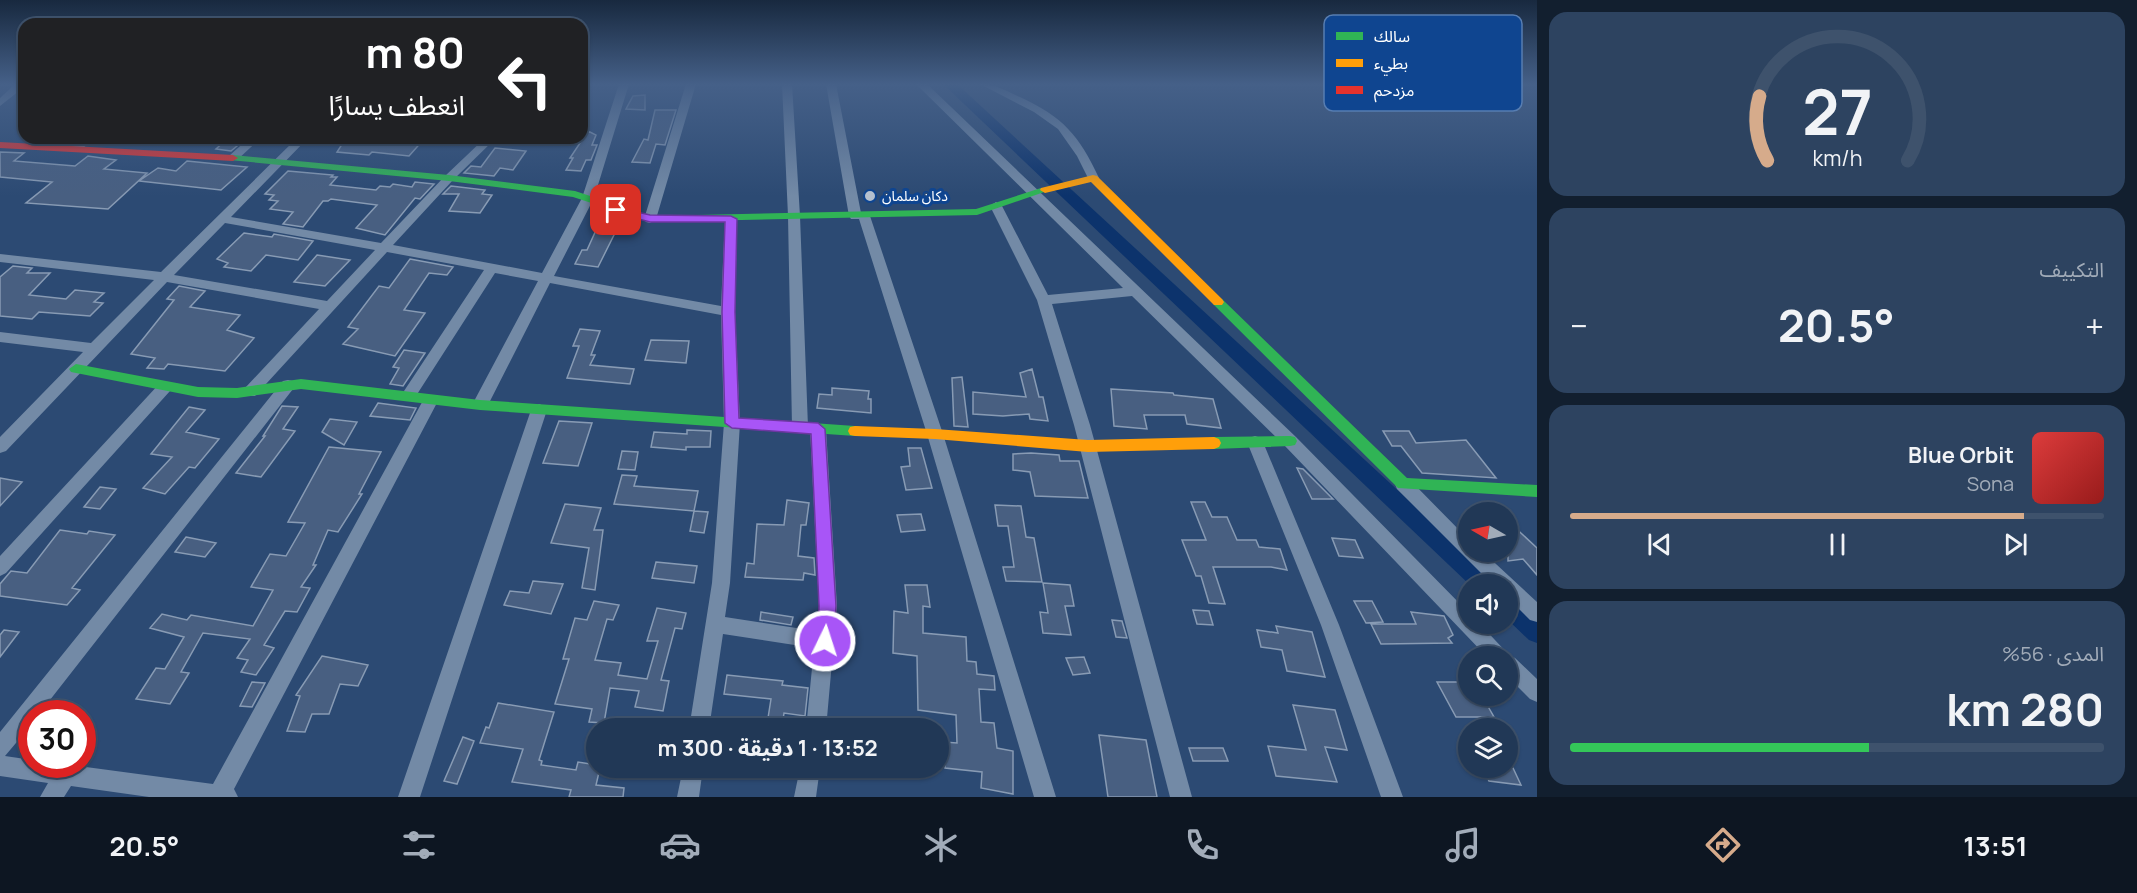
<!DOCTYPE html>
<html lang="ar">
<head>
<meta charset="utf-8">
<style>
	body { margin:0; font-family:Manrope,"Noto Sans Arabic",sans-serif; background:#2d4360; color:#f1f3f6; direction:rtl; height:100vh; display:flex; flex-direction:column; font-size:22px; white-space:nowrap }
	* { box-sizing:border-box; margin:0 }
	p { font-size:20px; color:#a2acb9 }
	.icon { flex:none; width:33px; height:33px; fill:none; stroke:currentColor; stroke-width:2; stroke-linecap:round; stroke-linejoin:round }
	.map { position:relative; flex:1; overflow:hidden; direction:ltr }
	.drawer { display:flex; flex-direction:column; gap:12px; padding:12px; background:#121f2f; width:600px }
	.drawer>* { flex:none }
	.guide { position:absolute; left:18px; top:18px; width:570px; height:126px; border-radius:18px; box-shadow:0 2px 4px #0004,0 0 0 2px #3e526c; direction:rtl; background:#202124; color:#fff; overflow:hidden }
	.needle { width:39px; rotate:279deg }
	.controls { position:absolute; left:1458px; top:502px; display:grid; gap:12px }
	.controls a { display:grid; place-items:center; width:60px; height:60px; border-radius:50%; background:#213856; box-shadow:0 2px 4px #0004,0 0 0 2px #3e526c; font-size:30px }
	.speed { position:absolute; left:18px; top:700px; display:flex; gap:12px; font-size:30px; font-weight:700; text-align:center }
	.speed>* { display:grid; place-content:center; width:78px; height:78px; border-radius:50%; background:#213856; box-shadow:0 2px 4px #0004,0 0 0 2px #3e526c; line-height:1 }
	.speed .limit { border:9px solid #d22; background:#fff; color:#111 }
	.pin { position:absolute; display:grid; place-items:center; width:51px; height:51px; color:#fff; margin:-26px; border-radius:12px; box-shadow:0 3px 9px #0006 }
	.me { position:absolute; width:66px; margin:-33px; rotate:4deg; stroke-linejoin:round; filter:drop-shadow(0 0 4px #0008) }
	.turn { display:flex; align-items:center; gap:21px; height:126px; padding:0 24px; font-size:27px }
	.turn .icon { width:78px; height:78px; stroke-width:2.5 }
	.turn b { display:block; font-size:42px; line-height:51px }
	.big { font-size:45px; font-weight:700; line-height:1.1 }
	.drawer .widget { flex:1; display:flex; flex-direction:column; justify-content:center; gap:9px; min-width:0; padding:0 21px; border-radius:18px; background:#2d4360 }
	.drawer .dial { align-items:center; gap:0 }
	.dial svg { height:156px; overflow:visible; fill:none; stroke:#3e526c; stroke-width:7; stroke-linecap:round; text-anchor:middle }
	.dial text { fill:#f1f3f6; stroke:none }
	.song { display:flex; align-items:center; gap:18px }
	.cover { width:72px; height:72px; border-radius:9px; background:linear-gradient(135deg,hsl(0 70% 55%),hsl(0 70% 35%)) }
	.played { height:6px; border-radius:3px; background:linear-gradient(90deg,#d6ab8b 85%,#3e526c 85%) }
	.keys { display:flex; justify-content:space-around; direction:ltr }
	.heat { display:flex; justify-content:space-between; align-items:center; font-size:33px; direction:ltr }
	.charge { height:9px; border-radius:4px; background:linear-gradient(90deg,#34c759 56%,#3e526c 0) }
	.trip { position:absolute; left:586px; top:718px; width:363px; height:60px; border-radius:30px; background:#213856; box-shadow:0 2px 4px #0004,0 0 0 2px #3e526c; font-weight:700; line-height:60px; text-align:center; direction:rtl }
	.tabs { display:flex; height:96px; justify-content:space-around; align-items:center; background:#0d1622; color:#a2acb9 }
	.tabs .icon { width:42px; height:42px }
	.tabs .selected { color:#d6ab8b }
	.tabs b { font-size:27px; color:#f1f3f6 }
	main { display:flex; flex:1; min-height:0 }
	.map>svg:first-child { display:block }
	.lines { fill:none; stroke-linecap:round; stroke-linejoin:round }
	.canal { fill:#0c336c; fill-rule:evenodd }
	.building { fill:#485f81; stroke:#889bb4; stroke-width:1.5 }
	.street { fill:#738aa6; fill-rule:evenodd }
	.fast { fill:#30b455; fill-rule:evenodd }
	.slow { fill:#ff9f0a; fill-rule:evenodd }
	.jam { fill:#e5322d; fill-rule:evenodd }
	.route { fill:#a855f7; stroke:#6d37a1; stroke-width:1.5 }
	.poi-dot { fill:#b5c0ce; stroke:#0f4590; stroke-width:2 }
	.labels { text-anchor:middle; stroke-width:6; stroke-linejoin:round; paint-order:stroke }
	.far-poi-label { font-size:14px; fill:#fff; stroke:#0f4590; text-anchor:start }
	.key { fill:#0f4590; stroke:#577db1; stroke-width:1.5 }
	.key-label { font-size:16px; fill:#fff }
</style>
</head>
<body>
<main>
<section class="drawer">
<div class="widget dial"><svg viewBox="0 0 100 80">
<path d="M14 69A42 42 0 1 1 86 69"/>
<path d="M14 69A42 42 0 0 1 10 36" stroke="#d6ab8b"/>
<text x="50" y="56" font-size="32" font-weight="700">27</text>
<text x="50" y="72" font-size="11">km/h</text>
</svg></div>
<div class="widget"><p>التكييف</p>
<div class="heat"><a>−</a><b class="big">20.5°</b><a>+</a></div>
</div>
<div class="widget">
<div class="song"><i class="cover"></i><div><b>Blue Orbit</b><p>Sona</p></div></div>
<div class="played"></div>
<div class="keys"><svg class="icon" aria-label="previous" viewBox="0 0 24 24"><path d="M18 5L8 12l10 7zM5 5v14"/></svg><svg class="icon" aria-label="pause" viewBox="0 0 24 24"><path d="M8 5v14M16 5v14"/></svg><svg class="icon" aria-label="next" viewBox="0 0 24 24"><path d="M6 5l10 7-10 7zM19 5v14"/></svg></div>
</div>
<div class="widget"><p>المدى · 56%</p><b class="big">280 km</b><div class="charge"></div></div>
</section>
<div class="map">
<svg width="1537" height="797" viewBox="0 0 1537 797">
	<rect width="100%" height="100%" fill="#2c4a73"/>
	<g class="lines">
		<path class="canal" d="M943,84H957L1493,578L1496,585H1470Z
			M1508,596L1516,599L1537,618V643L1529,640L1508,620Z"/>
	</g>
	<path class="building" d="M645,95V110L626,109L633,96Z
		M655,110H676L665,145L656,144L650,163L632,162L644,139L648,140Z
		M588,131L596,135L592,145H597L591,160H586L581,171L566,170L573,158H570Z
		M346,138H425L409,156L372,152L369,155L337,152Z
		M227,139L243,141L231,151L216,149Z
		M495,148L526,151L513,170L500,168L494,176L464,173L471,166L481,167Z
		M0,152L24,153L14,161L75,166L88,156L116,160L104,169L147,173L108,209L26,203L52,182L0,177Z
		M187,161L247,167L221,190L139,181L158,168L176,171Z
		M288,171L333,175L331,177H337L330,185L376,190L380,186L390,187L393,184L412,187L415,182L434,184L420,199L415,198L385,235L356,228L377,205L331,199L328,201H323L303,227L283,224L293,212L270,209L278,201L269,200L274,195L265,194Z
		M451,186L485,190L482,194L492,195L480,213L449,211L459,194H443Z
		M597,228L617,229L598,267L575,264L582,250H587Z
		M244,233L272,237L274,234L313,241L298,260L266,255L251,271L224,267L228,263L217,259Z
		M317,255L350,260L325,286L294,282Z
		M410,259L453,267L447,275L429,273L404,310L425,313L395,356L343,344L358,329L348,327L379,286L389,288Z
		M13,266L32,268L27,273H50L29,295L66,299L75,290L104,293L94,302L103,303L90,316L39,312L32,319L0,316V277Z
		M179,286L205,291L190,307L240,315L227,330L254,338L225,371L168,364L164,369L147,368L155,358L131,354L174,300L167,299Z
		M580,329L600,331L591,355H595L590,365L634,369L630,384L567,378L579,346H573Z
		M651,340L689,341L686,363L645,360Z
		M404,350L425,353L403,386L390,384L399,368L393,367Z
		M1032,369L1039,397H1043L1048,421L1030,419L1029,414L1003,416L973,414V392L1026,397L1020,373Z
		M962,377L968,427L954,426L952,378Z
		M832,388L869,391L868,399H871V413L817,408L819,394L832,395Z
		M1111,389L1173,393L1174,395L1213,399L1221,428L1187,424L1185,415H1144L1147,429L1114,426Z
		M378,403L416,408L410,420L370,416Z
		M282,406L298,407L283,429L295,431L261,477L236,473L265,436H263Z
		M189,407L205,410L186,432L219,439L195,468L189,467L165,494L143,488L172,457L151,454Z
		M330,419L357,422L344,445L322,432Z
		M559,421L592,423L578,466L543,463Z
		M687,430L711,431L710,447H686V450L651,447L654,432L687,434Z
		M1383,431H1409L1416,443L1466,440L1496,478L1422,473L1401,446H1392Z
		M329,447L381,452L359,494H362L338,532L328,530L313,565H316L301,587L310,588L297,612L285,611L264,645L274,648L256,675L241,672L248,660L237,658L250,639L203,633L181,672L189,673L170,704L136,699L156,668L165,669L184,637L150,628L162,614L187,620L191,615L253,626L273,590L251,587L270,554L286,556L305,523L288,522Z
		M908,448H921L932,488L906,490L901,467L910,466Z
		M622,451L638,452L635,470L618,469Z
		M1031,453L1059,455L1060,461H1079L1088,498L1035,496L1030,472L1013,470V454Z
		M1297,468L1303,469L1333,499H1312Z
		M622,475L637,476L634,486L698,491L694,511L614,504Z
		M0,478L22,482L0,506Z
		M100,487L116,489L100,509L84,507Z
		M787,500L809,503L806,525H801L798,556L814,558L815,575L804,573L803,580L745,577L747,563L754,564L757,524L784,525Z
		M1191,502H1205L1212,517H1227L1237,540H1256L1259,547L1280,549L1287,570L1271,567H1213L1225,604L1209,603L1201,576H1196L1182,540H1206Z
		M565,504L601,508L594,530H603L595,590L582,588L589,548L551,543Z
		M995,505L1021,506L1026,537L1034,538L1042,582L1006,581L1003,567H1014L1008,526H998Z
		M694,511L708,512L704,533L690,531Z
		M921,514L925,530L901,532L897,515Z
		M1508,521L1537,548V575L1523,559L1508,561Z
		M60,530L87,534L89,531L115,535L72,588L80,590L67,605L0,596V584L11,571L27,573Z
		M186,537L216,543L205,557L175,552Z
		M1332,538L1355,540L1363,558L1339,556Z
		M656,562L697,566L694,583L652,578Z
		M533,581L563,584L551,614L504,605L510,591L529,593Z
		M1043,583L1070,585L1074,606H1065L1071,635L1043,633L1040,612L1048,613Z
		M905,585H927L930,607L923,606V633L966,637L967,661L976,662L977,674L994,676L995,690L979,689L981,722L994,723L997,748L1013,751V794L981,788L982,772L945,768L944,742L957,743L956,715L918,710L917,656L893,653L894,611L908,613Z
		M594,601L619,605L613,620L607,619L595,660L621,663L618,675L647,679L658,641H647L657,608L686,613L682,629L675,628L661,680L669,681L663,711L635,707L639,691L610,688L604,723L589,722L592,709L555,704L569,659H563L575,618L587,620Z
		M1354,601H1372L1383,622L1366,623Z
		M1193,610L1209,611L1213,625L1197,624Z
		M761,612L793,617L791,625L760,620Z
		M1411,612L1444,616L1453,635L1448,638L1452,643L1381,644L1371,624H1416Z
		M1112,620L1122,621L1127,638L1116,637Z
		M1276,626L1312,632L1325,677L1287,671L1282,650L1261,647L1257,630L1278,633Z
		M4,630L19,632L0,657V635Z
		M322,656L368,665L358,686L340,684L329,714H312L305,732L287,731L300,696L296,695Z
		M1084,657L1090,673L1073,675L1066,658Z
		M727,675L783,681L782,685L808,688L805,716L784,713L783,720L768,718L771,699L724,694Z
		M252,682L265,683L252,707L240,706Z
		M1437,682H1468V696H1482L1494,717H1456Z
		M498,703L554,712L539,760L542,761L541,765L576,770L578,762L597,765V768H600L596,785L624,788L623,797H569L571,790L512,782L523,749L480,743L486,727L489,728Z
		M1293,705L1335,710L1347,750L1325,747L1337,782L1276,776L1268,746L1306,750Z
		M1099,735L1146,740L1157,797H1108Z
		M463,737L474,741L457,784L444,781Z
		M1189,748H1223L1228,761H1193Z
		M1483,768H1513L1521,785L1489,781Z"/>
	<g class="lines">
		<path class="street" d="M15,84H24V87L0,106V98Z
			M619,84H629L594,198L554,276L721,306L725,219L731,215L737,219L735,312L740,423L730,583L725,617L816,631L819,606L810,429L813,425H823L826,429L837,606L826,729H806L814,648L723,634L709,729H689L712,583L724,423L721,315L550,283L488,405L485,409H475L472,405L538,281L495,273L414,399H404L402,395L404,391L484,270L387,252L255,396H245L243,392L245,388L319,309L167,282L6,451L0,453V437L83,352L0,342V332L91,343L154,280L0,262V254L161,272L297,138H308L231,217L381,243L445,176L485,138H496L453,180L393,245L542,273L582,198ZM225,223L375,250L327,301L174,275Z
			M686,84H696L656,219L650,223L646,222L644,219Z
			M782,84H792L800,216L808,427L805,431H795L792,427L788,216Z
			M826,84H836L861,213H868L870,216L943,434L1056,797H1034L927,434L859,219H851L849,216Z
			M916,84H927L1296,437L1468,612V624H1480L1509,655L1515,658L1537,679V702L1530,699L1508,677V657H1487L1284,445L1132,296L1052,304L1090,425L1192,797H1170L1074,425L1037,300L990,206L996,202L1002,206L1048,295L1123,288Z
			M980,84C996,84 1006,91 1020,97C1063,117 1079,135 1099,178L1097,180H1089L1077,156L1058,129L1034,112Z
			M84,138H97L80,150H72V146Z
			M249,138H261L237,160H229V156Z
			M288,380L293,381L295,385L293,389L39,714H32V724L5,756L32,760V765H71L213,784L426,395H436L439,399L234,789L238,797H149L71,786L64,797H40L48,783L0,776V732L283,381Z
			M165,382L170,383L172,387L170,391L6,573L0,576V556L160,383Z
			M539,404L544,406L547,410L420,797H398L531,410L534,406Z
			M1255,436L1261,438L1263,442L1339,625L1403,797H1381L1321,625L1247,442L1249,438Z
			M1403,477L1409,479L1468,539V552H1483L1537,602V622L1530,620L1508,598V585H1493L1397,489L1395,484L1397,479Z
			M683,768H703L699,797H677Z
			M800,768H820L816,797H794Z"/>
		<path class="fast" d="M233,155L449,175L575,191L651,216L976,209L1041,188H1049L1050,190L977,215L650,222L573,197L449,181L229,160V156Z
			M1218,298L1222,299L1407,478L1537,485V497L1398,488L1214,305L1212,302L1214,299Z
			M76,364L198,387L237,388L301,379L480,400L855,426L860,427L862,431L860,435L855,436L480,410L301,389L237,398L198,397L71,372L69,369Z
			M1290,436L1295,437L1297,441L1295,445L1290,446L1214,449L1209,447L1207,443L1209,439L1214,437Z"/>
		<path class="slow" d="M1093,175L1097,176L1222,299L1224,302L1222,305H1214L1091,182L1045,193L1040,190L1041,188Z
			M855,426L935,429L1088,440L1214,437L1219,439L1221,443L1219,447L1214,449L1088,452L935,439L855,436L850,435L848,431L850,427Z"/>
		<path class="jam" d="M0,142L233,155L238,158L233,161L0,148Z"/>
	</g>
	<linearGradient id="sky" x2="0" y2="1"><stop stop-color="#18293f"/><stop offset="0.43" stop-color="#456088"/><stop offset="1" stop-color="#456088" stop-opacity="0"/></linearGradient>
	<rect width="1537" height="196" fill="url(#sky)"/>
	<path class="route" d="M616,207L650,215L731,216L737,219L735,312L739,418L818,423L825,429L836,606L834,641L831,647L825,649L819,647L817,641L819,606L811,434L732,428L725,423L722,312L725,222H650L612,212V208Z"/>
	<circle class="poi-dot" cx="870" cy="196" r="6"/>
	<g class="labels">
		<g class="far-poi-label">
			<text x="882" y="201">دكان سلمان</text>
		</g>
	</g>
	<rect x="1324" y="15" width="198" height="96" rx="9" class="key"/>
	<rect x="1336" y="32" width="27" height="8" fill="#30b455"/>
	<rect x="1336" y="59" width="27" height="8" fill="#ff9f0a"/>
	<rect x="1336" y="86" width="27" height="8" fill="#e5322d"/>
	<g class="key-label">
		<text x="1374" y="42">سالك</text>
		<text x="1374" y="69">بطيء</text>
		<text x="1374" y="96">مزدحم</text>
	</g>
</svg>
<div class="controls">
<a><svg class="needle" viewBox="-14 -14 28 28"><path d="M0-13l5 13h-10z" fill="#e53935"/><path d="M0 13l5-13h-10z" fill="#a2acb9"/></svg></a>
<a><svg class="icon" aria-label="sound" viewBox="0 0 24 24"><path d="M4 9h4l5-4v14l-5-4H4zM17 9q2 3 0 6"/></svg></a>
<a><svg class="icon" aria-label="search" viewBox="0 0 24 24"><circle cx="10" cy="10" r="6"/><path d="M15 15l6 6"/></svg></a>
<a><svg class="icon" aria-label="layers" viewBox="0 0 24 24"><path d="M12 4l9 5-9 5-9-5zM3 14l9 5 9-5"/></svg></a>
</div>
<div class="speed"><div class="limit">30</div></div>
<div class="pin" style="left:616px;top:210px;background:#d93025"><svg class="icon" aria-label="arrive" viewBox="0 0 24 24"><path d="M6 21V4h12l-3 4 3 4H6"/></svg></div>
<svg class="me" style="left:825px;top:641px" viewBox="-20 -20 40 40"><circle r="17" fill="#a855f7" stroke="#fff" stroke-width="3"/><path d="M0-11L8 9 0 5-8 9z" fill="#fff"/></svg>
<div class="trip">13:52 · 1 دقيقة · 300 m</div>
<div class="guide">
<div class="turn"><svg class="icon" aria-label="left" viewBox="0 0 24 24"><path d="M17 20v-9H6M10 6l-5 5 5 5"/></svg><div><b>80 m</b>انعطف يسارًا</div></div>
</div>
</div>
</main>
<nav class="tabs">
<b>13:51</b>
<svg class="icon selected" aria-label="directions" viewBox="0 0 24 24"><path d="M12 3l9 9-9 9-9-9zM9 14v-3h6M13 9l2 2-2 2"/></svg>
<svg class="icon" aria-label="music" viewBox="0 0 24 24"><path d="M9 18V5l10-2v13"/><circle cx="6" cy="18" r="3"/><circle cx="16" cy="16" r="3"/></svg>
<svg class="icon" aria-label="phone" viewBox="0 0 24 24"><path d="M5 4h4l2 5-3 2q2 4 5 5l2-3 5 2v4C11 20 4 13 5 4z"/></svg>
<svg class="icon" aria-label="climate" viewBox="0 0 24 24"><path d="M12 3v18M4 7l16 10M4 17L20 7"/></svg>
<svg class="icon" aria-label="car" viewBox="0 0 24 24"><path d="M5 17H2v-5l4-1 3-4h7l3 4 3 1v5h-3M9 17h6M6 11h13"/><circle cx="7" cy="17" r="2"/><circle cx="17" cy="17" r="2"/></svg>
<svg class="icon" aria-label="filters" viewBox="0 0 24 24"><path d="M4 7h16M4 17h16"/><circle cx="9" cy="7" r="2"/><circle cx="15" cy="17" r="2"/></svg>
<b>20.5°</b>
</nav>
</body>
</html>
